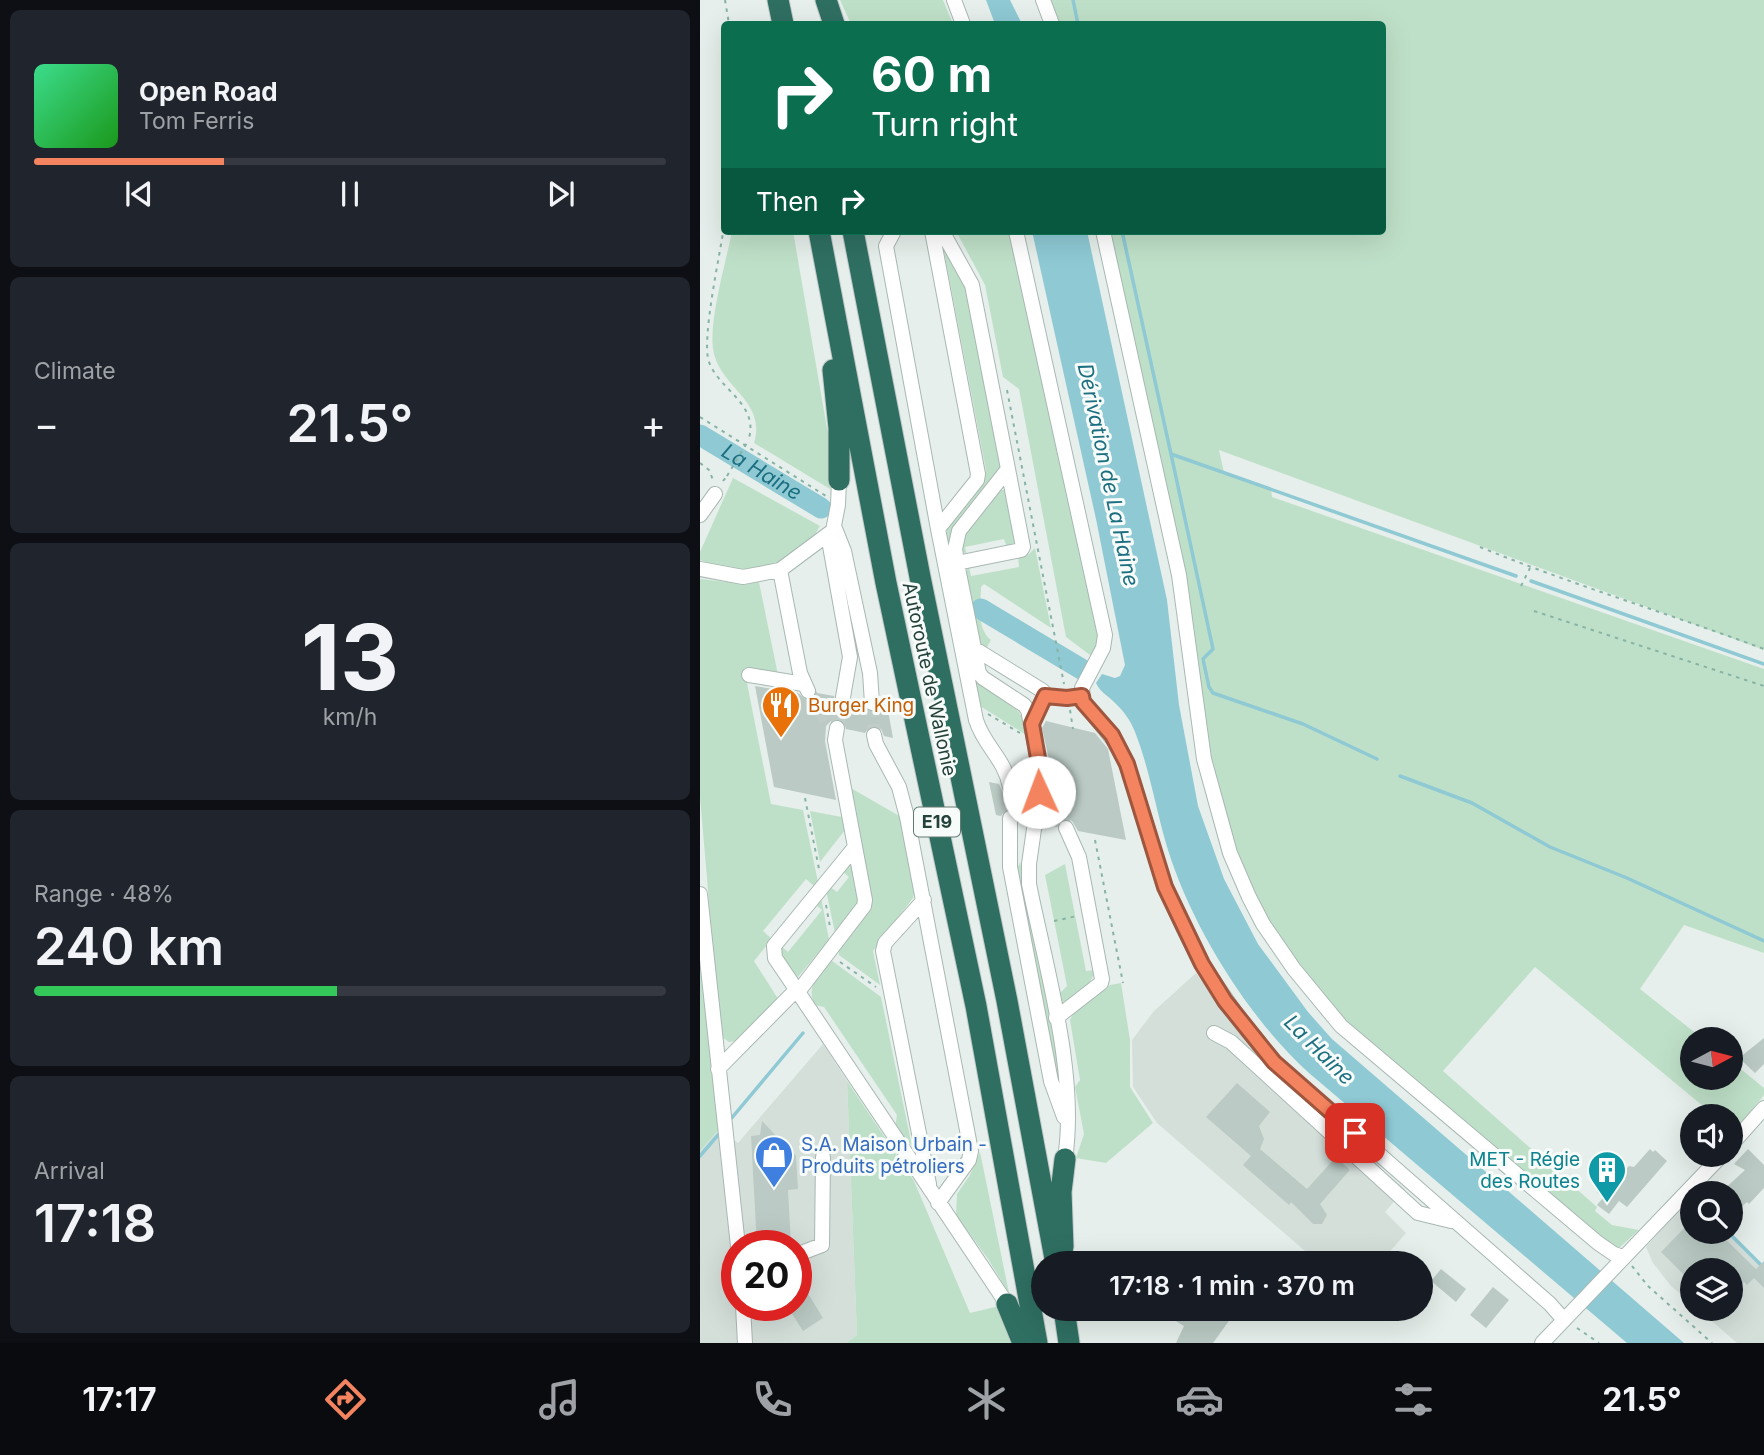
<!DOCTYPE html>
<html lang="en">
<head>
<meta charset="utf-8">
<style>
	body { margin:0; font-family:Inter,sans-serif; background:#20242c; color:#f1f3f6; height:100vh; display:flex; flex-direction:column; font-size:26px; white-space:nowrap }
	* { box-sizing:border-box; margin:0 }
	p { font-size:23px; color:#9ea1a6 }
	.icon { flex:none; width:38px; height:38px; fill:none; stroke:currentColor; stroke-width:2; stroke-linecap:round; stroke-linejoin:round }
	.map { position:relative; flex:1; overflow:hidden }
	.drawer { display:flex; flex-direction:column; gap:10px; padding:10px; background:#0d0f14; width:700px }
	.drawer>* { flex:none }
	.top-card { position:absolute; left:21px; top:21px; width:665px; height:214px; border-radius:7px; box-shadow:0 7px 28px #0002; background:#0b6e4f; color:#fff; overflow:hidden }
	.needle { width:46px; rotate:83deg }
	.tools { position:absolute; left:980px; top:1027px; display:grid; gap:14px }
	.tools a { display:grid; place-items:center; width:63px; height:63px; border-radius:50%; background:#171b24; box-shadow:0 7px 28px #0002; font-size:35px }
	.speed { position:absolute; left:21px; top:1230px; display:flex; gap:14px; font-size:35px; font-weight:700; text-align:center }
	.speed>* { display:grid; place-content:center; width:91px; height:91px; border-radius:50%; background:#171b24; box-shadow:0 7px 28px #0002; line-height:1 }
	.speed .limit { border:10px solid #d22; background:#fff; color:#111 }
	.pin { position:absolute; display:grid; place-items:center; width:60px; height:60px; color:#fff; margin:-30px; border-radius:14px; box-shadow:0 4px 10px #0006 }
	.me { position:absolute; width:77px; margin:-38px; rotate:358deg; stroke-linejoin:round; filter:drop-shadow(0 0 5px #0008) }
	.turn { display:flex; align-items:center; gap:24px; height:147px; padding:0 35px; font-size:32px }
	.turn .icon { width:91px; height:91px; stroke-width:2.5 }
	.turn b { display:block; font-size:49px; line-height:60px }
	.then { display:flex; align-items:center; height:66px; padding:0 35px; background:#0003; gap:14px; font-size:26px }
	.big { font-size:52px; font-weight:600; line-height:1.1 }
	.drawer .card { flex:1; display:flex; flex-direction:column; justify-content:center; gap:10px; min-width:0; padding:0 24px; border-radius:10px; background:#20242c }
	.drawer .dial { align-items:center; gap:0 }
	.dial b { font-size:91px; line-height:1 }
	.song { display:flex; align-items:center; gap:21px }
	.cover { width:84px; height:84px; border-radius:10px; background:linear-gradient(135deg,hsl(150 70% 55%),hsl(120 70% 35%)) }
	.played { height:7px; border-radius:4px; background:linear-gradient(90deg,#f4845f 30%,#363941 30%) }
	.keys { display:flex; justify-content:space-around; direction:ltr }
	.heat { display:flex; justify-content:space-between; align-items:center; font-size:38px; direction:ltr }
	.charge { height:10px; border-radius:5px; background:linear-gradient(90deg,#34c759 48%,#363941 0) }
	.trip { position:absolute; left:331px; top:1251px; width:402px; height:70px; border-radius:35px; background:#171b24; box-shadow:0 7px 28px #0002; font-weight:600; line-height:70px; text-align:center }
	.dock { display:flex; height:112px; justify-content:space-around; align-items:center; background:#090b0e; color:#9ea1a6 }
	.dock .icon { width:49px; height:49px }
	.dock .on { color:#f4845f }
	.dock b { font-size:32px; color:#f1f3f6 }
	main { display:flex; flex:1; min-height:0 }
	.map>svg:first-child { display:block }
	.built { fill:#d4dfda; fill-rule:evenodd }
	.green { fill:#bfe0c8 }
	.water { fill:#8ec9d4 }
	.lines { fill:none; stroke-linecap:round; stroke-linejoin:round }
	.stream { stroke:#8ec9d4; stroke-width:3.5 }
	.river { stroke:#8ec9d4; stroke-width:21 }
	.building { fill:#bbcac4 }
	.minor-tunnel { stroke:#bfccc8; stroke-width:14; stroke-dasharray:14 7; stroke-linecap:butt }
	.minor-casing { stroke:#a8b8b2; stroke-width:16 }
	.highway-casing { stroke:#c2cac8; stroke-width:23 }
	.path { stroke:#86b3a5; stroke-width:2; stroke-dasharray:3.5 5; stroke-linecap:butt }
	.minor { stroke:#fff; stroke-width:14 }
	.highway { stroke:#2f6f62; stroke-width:21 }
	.path-bridge { stroke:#86b3a5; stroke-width:2; stroke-dasharray:3.5 5; stroke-linecap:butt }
	.route-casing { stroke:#9f563e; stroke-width:18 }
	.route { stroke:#f4845f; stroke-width:12 }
	.labels { text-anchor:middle; stroke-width:6; stroke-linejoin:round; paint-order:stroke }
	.shield { fill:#f7fbf9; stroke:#637a73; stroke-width:2 }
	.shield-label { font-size:18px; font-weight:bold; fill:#24423a }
	.street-label { font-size:19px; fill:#24423a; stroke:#f7fbf9 }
	.food-label { font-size:19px; fill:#c56008; stroke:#f7fbf9; text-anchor:start }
	.shop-label { font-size:19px; fill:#366cbe; stroke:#f7fbf9; text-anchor:start }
	.culture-label { font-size:19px; fill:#0d838f; stroke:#f7fbf9; text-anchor:end }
	.water-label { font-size:21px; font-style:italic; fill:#1c6f80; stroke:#f7fbf9 }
</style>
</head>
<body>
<main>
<section class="drawer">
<div class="card">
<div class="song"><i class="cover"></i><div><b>Open Road</b><p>Tom Ferris</p></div></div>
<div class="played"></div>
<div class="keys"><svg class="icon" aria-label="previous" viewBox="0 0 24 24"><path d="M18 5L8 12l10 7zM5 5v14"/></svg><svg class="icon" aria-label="pause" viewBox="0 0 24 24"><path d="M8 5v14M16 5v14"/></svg><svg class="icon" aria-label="next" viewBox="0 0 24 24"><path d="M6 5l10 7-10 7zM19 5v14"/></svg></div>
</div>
<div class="card"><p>Climate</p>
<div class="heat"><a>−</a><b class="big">21.5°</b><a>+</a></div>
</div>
<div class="card dial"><b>13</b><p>km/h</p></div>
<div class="card"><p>Range · 48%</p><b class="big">240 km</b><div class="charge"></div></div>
<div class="card"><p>Arrival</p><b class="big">17:18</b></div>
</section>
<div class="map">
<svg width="1064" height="1343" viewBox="0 0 1064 1343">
	<rect width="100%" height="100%" fill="#e6efeb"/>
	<path class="built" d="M496,973L549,1046L582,1085L705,1189L685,1212L706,1233L680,1263H619L457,1123L433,1087L432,1040L454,1011Z
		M123,1044L147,1081L157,1335L146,1343H0V1151L19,1129L38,1143ZM37,1246H96V1306H37Z
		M991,1197L992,1232H1028L1064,1268V1343H1037L998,1309H1031V1270H992V1304L971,1286L953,1263L946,1247Z"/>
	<path class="green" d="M140,0H243L253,24H151Z
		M346,0H1064V650L519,450L524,473L571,489L572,497L1064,669V953L984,925L940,989L1003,1039L992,1040V1078H1031V1061L1064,1088V1095L1034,1132L1031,1130V1116H1015L835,967L743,1071L897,1207L895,1211L912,1225L939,1230L919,1248L905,1244L664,1044L595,966L548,885L516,792L406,231H682V24H356Z
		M32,231H93L128,434L132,469L130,489L54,443C67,400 19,388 13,349C9,318 26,263 32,231Z
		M256,231H309L401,633L399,646L390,655L366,637L319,389L303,377L285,285Z
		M243,246L268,287L302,463L300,470L253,530L250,539L252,562L246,530L283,481L286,470Z
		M33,478L120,526C93,574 47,578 0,560V552Z
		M301,490H306L316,543L307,548L304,539L265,547L267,556L261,549L263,538Z
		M335,548L351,628L284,584L281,587C281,605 276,628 291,640L286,649L280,644L266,581V571L269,567L271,576L319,567L318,557L329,554Z
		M0,579L45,584L59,582L78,675L44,668L71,804L103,810L118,882L114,886L106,879L63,931L72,939L54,961L80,1002L36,1041L29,1042L22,1037L20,1029L0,797Z
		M269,641L278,683L318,711L322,717L328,736L280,706Z
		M149,787L201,817L215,889L213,898L173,951L180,985L139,955L138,947L172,904Z
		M110,811L142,817L145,830L120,862Z
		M320,862L361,1074L357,1075L317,869Z
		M365,864L386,971L395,970C392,984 376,1001 362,1002L357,996L367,986L345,875Z
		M147,865H152L158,903L135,933L126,890L129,886L137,892L149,877L142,871Z
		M121,897L129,940L97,978L80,956L81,946L88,952L122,910L115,904Z
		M0,942L19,1129L0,1151Z
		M131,960L181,997L212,1146L195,1126L197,1115L124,1007L115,1005C105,986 119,975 131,960Z
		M421,983L430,1040V1087L453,1123L406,1163L376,1158L384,1134L375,1087L380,1080L370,1020L373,1014L410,985Z
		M147,1081L214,1181L270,1313L299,1306L316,1343H146L157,1335Z
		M280,1152L309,1293L288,1259L256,1215L257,1194L270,1175Z"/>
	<path class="water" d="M286,0H310L322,24H295Z
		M332,231H387L467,600L479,705L498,806L524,879L558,944L608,1012L632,1039L984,1343H927L609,1073C549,1019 492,927 468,850C456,811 450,770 435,732C431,721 423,710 414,702C407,695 400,692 396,683L402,674L415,678L420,676L425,665L396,519Z"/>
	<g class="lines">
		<path class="stream" d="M373,0L378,24
			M422,231L471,454L816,576
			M471,454L513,649L503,659L509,687L513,693L603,724L677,759
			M831,581L1064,664
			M700,776L772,803L850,847L927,878L1064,941
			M30,1120L103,1033
			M0,1156L18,1135
			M1028,1232L1064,1268"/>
		<g class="river">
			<path id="s1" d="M0,435L121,508"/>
			<path d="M281,609L383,670"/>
		</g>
	</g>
	<path class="building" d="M55,686L98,693L106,700L112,699L117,693L134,696L136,704L142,707L150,704L152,699L162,701L164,709L172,713L178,711L181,704L187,705L193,738L184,736L181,729L178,726L168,728L165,733L146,729L143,720L133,719L126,726L125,741L136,800L74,787Z
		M346,721L395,733L408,749L426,840L378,831L372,821L368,819L361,820L357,827L344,824V818L337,813H331L325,821L320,820L318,813L311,808L305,810L301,816L296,815L289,782L299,784L303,793L308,796L316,794L319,788L338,792L344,801L349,803L358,799L359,791L353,765L350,764L342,728Z
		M1064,1038V1064L1055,1073L1039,1058Z
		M537,1083L570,1112L559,1126L564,1139L560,1149L607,1189L636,1157L650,1170L620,1204L627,1215L622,1224H613L591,1202L589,1205L543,1165L551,1156L506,1117Z
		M62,1121L85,1145L86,1154L93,1152L96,1156L98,1189L88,1190L91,1244L57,1246L51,1136L60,1135Z
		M950,1149L953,1152L955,1150L967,1161L927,1207L919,1201L909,1214L897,1205L903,1198L897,1192L905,1182L911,1185L929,1166L934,1167Z
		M1048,1149L1064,1165V1188L1049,1204L1047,1202L1031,1217V1194H1019L1045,1170L1034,1164Z
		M992,1220V1232H1018L1056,1269L1064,1261V1288L1054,1278L1047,1285L1044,1282L1031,1296V1270H992V1283L961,1252Z
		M741,1269L766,1289L756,1302L731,1281Z
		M96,1274L123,1318L103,1331L87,1306H96Z
		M793,1287L809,1300L786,1328L770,1315Z
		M482,1309H520L531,1318L513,1343H476L484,1326L474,1320Z"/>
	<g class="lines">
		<path class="minor-tunnel" d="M108,691L130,726
			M172,703L174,735
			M137,728L143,697
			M350,794L366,828
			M310,818V787
			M335,822L339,792"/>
		<defs>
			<path id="minor" d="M254,0L263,24
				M343,0L352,24
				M194,231L186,246L238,529L276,720C284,746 305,759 310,787
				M232,231L278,474L277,480L238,529
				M242,231L272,285L308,469L259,531L255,549L257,563L279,673L283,678L324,705L328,710L341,775L350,794
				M316,231L405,635L403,648L382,688L383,702L419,747L427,764L465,886L483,927L502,964L548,1031L574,1062L850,1304L864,1320
				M403,231L479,575L504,759L530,853L549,897L563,924L594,969L641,1026L898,1243L914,1254L923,1257
				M139,480L138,505L130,546L150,657L143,697
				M0,515L15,494
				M134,526L144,551L170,673L172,703
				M257,563L321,550L323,547L308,469
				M0,569L43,577L80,570
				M275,649L343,691L345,696L332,724
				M49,675L103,684
				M108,691L100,673L80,570L131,532
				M345,696L367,698L382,696
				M137,728L135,740L165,900L164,906L98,992L307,1304
				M174,735L176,744L199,787L207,817L271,1151L269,1160L238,1203
				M310,818V867L351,1081L364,1117
				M335,822L329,864V884C346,969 378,1074 365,1159
				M0,894L38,1246
				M224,900L185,943L183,951L229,1184
				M98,992L75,958L74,946L155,847
				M356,1018L401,983L402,979L379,857L366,828
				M514,1033L531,1042L718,1213L751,1221
				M18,1069L96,990
				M1031,1145L1064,1108
				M96,1255L122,1245L123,1157
				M43,1306L45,1343
				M842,1343L1022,1155"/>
			<path id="highway" d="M78,0L83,24
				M126,0L134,24
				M119,231L186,583L276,1006L337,1343
				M153,231L220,577L307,1001L356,1264
				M133,370L139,428V480
				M363,1247L361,1192L365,1159
				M307,1304L323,1343
				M364,1309L369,1343"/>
		</defs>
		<use href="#minor" class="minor-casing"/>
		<use href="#highway" class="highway-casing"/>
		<path class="path" d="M25,0L29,24
			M24,227C20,254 1,341 9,362C19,390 61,405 48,441
			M307,390L364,684
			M0,417L126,496
			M0,463L9,470L13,480
			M23,481L27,476
			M780,547C873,585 970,614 1064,649
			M821,586L830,568
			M834,611L1064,686
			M370,710L373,729
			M288,714L320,733
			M105,798L119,869
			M395,840L423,983
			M126,905L130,927
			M354,921L377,916
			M140,962L176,987
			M932,1266L948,1286L1012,1343
			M877,1328L899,1343"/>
		<use href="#minor" class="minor"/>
		<use href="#highway" class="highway"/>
		<path class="path-bridge" d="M27,476L48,441"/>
	</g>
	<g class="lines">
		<defs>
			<path id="route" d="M339,792L341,775L332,724L345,696L367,698L382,696L383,702L412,735L427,764L465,887L502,964L525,1001L574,1062L655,1133"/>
		</defs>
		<use href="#route" class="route-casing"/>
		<use href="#route" class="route"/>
	</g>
	<defs>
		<symbol id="restaurant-pin" viewBox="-11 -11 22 30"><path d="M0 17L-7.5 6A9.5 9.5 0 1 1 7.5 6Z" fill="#e8710a" stroke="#f7fbf9"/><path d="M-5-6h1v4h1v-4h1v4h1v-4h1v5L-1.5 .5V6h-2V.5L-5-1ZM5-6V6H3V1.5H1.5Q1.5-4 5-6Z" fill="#fff"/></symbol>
		<symbol id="shop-pin" viewBox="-11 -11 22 30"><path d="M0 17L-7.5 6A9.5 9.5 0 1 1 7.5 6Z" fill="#3f7fe0" stroke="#f7fbf9"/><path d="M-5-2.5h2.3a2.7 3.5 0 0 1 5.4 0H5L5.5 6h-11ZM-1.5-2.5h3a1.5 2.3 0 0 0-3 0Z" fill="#fff"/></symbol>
		<symbol id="building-pin" viewBox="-11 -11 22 30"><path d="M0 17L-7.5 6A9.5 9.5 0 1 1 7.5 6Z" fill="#0f9aa8" stroke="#f7fbf9"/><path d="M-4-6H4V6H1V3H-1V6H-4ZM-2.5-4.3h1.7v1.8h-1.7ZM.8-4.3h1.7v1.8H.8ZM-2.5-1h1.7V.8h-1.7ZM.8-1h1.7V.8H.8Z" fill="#fff"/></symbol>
	</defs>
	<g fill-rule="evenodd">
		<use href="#restaurant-pin" x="59" y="683" width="44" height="60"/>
		<use href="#shop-pin" x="52" y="1133" width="44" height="60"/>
		<use href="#building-pin" x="885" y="1148" width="44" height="60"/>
	</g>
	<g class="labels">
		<rect class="shield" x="214" y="807.5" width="46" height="29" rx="5"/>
		<g class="shield-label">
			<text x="237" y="828">E19</text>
		</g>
		<g class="street-label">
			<text transform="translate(230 679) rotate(78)" y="7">Autoroute de Wallonie</text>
		</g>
		<g class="food-label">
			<text x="108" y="712">Burger King</text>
		</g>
		<g class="shop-label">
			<text x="101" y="1151">S.A. Maison Urbain -<tspan x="101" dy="22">Produits pétroliers</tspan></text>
		</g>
		<g class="culture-label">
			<text x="880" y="1166">MET - Régie<tspan x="880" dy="22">des Routes</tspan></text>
		</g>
		<g class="water-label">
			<text dy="7" stroke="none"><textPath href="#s1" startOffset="72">La Haine</textPath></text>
			<text transform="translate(408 475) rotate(78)" y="7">Dérivation de La Haine</text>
			<text transform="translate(619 1050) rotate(45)" y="7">La Haine</text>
		</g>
	</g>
</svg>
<div class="tools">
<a><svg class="needle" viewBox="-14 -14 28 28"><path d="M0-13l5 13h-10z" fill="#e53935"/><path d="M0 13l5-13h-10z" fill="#9ea1a6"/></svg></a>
<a><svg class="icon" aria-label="sound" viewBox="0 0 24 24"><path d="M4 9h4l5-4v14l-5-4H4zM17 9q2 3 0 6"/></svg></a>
<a><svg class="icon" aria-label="search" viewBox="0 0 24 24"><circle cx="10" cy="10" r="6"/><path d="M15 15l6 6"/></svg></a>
<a><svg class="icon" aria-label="layers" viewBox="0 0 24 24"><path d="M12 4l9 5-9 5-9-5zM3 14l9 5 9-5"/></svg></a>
</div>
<div class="speed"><div class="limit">20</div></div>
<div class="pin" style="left:655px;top:1133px;background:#d93025"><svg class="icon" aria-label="arrive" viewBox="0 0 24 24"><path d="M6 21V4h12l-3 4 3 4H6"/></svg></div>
<svg class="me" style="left:339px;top:792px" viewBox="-20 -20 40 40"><circle r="19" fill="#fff"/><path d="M0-13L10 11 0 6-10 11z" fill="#f4845f"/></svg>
<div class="trip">17:18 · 1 min · 370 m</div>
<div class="top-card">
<div class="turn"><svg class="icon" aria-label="right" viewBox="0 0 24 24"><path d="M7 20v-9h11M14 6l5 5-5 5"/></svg><div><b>60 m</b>Turn right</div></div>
<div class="then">Then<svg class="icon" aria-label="right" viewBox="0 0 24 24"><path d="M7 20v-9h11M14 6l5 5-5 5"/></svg></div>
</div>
</div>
</main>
<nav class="dock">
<b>17:17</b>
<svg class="icon on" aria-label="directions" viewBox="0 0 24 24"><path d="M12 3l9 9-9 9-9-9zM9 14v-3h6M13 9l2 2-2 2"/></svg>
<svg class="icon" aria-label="music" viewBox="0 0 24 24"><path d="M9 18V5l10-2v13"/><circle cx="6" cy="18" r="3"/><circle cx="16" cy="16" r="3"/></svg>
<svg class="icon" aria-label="phone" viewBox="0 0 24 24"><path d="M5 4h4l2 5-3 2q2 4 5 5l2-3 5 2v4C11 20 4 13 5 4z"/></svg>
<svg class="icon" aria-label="climate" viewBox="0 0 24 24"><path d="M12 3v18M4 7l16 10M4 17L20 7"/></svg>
<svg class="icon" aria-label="car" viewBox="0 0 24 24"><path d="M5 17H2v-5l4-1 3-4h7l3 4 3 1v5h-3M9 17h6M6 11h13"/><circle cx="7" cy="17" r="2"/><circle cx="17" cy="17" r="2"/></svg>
<svg class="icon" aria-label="filters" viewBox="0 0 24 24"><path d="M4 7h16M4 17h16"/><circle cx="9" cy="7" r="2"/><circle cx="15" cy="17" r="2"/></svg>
<b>21.5°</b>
</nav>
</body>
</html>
